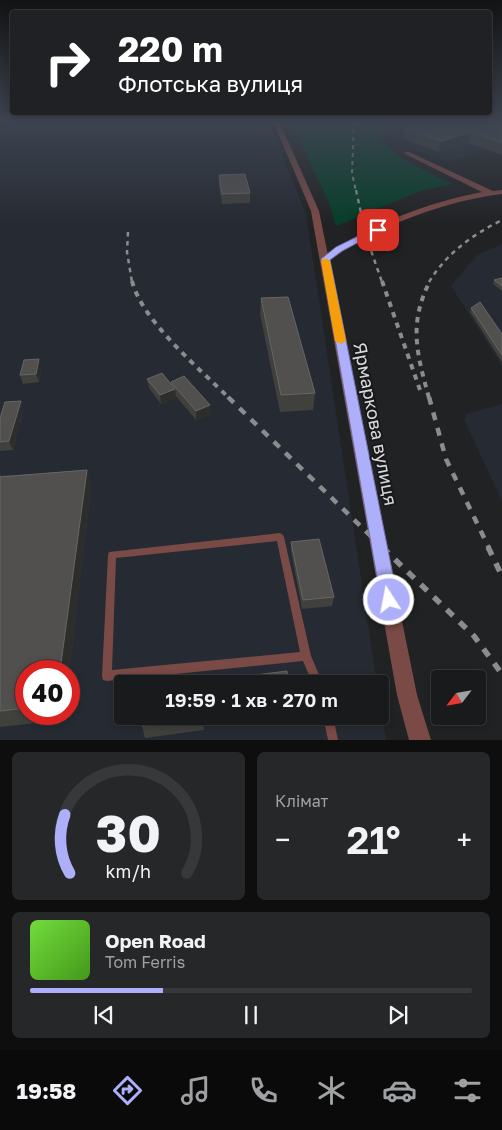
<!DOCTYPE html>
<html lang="uk">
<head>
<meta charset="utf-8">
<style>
	body { margin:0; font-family:"Golos Text",sans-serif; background:#262728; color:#f1f3f6; height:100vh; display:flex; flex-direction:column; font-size:19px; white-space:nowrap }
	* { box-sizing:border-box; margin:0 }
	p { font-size:16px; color:#9fa1a3 }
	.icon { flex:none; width:28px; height:28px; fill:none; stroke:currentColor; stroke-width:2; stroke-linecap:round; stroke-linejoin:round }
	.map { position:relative; height:740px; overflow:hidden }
	.details { display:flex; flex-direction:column; gap:12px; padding:12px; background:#0e0e0f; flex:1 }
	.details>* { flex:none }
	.hud { position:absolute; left:10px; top:10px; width:482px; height:105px; border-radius:5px; box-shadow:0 2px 8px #0003,0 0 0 1px #37383a; background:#202124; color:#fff; overflow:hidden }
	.needle { width:32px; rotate:239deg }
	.controls { position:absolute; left:431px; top:670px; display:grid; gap:10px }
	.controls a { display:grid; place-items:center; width:55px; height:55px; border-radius:5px; background:#191a1b; box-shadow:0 2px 8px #0003,0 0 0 1px #37383a; font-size:25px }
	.speed { position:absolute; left:15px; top:660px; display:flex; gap:10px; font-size:25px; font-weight:700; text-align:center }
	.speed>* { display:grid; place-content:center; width:65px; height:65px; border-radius:50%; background:#191a1b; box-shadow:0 2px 8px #0003,0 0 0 1px #37383a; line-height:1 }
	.speed .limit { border:8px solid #d22; background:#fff; color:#111 }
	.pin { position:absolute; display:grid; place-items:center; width:42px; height:42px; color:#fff; margin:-21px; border-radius:10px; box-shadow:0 2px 8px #0006 }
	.me { position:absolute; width:55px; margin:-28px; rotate:349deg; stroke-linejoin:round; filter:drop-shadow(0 0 4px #0008) }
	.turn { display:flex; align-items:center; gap:18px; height:105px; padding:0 25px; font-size:22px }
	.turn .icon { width:65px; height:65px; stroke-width:2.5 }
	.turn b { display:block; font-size:35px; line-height:42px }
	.big { font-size:38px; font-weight:600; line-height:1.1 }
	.details .widget { flex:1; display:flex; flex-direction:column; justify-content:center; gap:8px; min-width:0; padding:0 18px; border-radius:8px; background:#262728 }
	.details .dial { align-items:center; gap:0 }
	.dial svg { height:130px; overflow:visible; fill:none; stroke:#37383a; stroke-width:7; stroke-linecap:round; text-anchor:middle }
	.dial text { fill:#f1f3f6; stroke:none }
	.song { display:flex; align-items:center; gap:15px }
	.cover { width:60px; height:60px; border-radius:8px; background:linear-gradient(135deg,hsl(100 70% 55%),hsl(100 70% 35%)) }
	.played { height:5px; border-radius:2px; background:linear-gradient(90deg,#adaffb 30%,#37383a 30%) }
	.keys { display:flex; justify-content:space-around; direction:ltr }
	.heat { display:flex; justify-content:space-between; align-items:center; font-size:28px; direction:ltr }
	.details .tiles { flex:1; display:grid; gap:12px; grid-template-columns:1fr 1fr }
	.widget:last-child { grid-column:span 2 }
	.trip { position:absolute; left:114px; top:675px; width:275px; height:50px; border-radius:5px; background:#191a1b; box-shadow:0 2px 8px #0003,0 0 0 1px #37383a; font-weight:600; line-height:50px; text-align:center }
	.tabs { display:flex; height:80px; justify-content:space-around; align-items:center; background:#0a0a0b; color:#9fa1a3 }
	.tabs .icon { width:35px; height:35px }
	.tabs .selected { color:#adaffb }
	.tabs b { font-size:22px; color:#f1f3f6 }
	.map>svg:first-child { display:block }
	.built { fill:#262a32; fill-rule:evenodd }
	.green { fill:#063e29 }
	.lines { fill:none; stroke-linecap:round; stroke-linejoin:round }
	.service { fill:#7a4a47; fill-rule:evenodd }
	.minor { fill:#7a4a47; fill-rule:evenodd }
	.tertiary { fill:#7a4a47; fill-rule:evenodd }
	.rail-far4 { stroke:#8b8c8d; stroke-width:2; stroke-dasharray:4 4; stroke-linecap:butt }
	.rail-far3 { stroke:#8b8c8d; stroke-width:2.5; stroke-dasharray:4.5 4.5; stroke-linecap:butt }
	.rail-far2 { stroke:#8b8c8d; stroke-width:4; stroke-dasharray:5.5 5.5; stroke-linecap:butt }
	.rail-far1 { stroke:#8b8c8d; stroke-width:4.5; stroke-dasharray:8 8; stroke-linecap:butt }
	.rail { stroke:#8b8c8d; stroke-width:5.5; stroke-dasharray:9 9; stroke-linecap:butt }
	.wall { fill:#40403d }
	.shaded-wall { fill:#2d2d2c }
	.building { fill:#51504e; stroke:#666664 }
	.route { fill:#adaffb; stroke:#7072a3 }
	.slow { fill:#f59e0b }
	.labels { text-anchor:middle; stroke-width:4; stroke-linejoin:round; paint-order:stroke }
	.street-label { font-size:18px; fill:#d9dadb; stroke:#17191b }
</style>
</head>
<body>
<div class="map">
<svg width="502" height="740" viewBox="0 0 502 740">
	<rect width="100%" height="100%" fill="#212224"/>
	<path class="built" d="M0,121H268L306,214L377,684H122V716H380V701L386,740H0ZM26,671H69V714H26Z
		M377,121H502V155L486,150L449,162L381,136L377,131Z
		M502,244V366L451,286L477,255Z
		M502,404V501L464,420L466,414Z"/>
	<path class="green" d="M298,121H377C378,155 427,171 453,184L423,190L336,226L328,200L292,125Z"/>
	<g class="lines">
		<path class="service" d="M280,533L283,535L284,537L311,656L323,684H313L303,661L107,681L103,680L102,676L108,555L109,552ZM277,541L300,652L112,670L116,558Z
			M323,716H333L338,740H328Z"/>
		<path class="minor" d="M405,152H409L493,191L502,190V194C440,202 380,226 328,261H322V257C370,225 425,203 482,192L405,154Z"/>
		<path class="tertiary" d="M273,121H279L319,211L417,695L431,740H409L397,695L311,211Z"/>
		<path class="rail-far4" d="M354,121L352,173L356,191"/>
		<path class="rail-far3" d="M356,190L366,236L382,282
			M128,232L127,252L132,282
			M429,282C447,253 472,235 502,220"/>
		<path class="rail-far2" d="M132,281C142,321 200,369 229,398
			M382,281L420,390
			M429,398C417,354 408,324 430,281"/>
		<path class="rail-far1" d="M228,397L383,548
			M429,397L446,459L489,548"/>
		<path class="rail" d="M382,547L474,636L502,674
			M488,547L502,576"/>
	</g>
	<path class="wall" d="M409,121H502V155L469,143L439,152L403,139L405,129L420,124Z
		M219,175L250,193V203L222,204L219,185Z
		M502,278V291L493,284L494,280Z
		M261,298L315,393L313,410L280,412L260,314Z
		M471,308L502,334V362L470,312Z
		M41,368L39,382L23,384L20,375Z
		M147,379L171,385V382L210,414L196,420L175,395L176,398L161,404L149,388Z
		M23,410L13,450L0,451V418Z
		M87,470L91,487L69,674V671H26V714H64L63,720L0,727V474L1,476Z
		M291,542L334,597L332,606L302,609L291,551Z
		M142,716H272L203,725L204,730L145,738L142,726Z"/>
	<path class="shaded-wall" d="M471,132L469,143L439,152L441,141Z
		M39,359L41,368L39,382L36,374Z
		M175,389L176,398L161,404L160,395Z
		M21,401L23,410L13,450L9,441Z
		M210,405V414L196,420V411Z
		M87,470L91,487L69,674V671H60Z
		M60,714H64L63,720Z"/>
	<path class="building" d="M434,121H502V143L471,132L441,141L405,129Z
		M245,174L250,193L222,194L219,175Z
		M502,278V286L494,280Z
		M288,297L315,393L281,395L261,298Z
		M480,302L502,334V355L471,308Z
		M39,359L36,374L20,375L24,360Z
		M162,373L175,389L160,395L147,379Z
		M184,376L210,405L196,411L171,382Z
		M21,401L9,441L0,442V418L5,402Z
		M87,470L60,671H26V708L0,711V477Z
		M319,539L334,597L303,600L291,542Z
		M287,671L289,684H183Z
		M142,716H202V719L142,726Z"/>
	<linearGradient id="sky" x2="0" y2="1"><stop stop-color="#121314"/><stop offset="0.54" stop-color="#3d4450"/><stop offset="1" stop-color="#3d4450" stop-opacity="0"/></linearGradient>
	<rect width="502" height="224" fill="url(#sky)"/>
	<path class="route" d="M375,228L382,230L342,251L330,260L398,600L395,605L389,607L383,605L381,600L321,259L336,247Z"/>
	<path class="slow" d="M325,258L330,261L346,341L341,344L335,341L321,261Z"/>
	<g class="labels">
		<g class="street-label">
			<text transform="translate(375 424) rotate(79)" y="6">Ярмаркова вулиця</text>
		</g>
	</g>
</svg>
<div class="controls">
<a><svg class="needle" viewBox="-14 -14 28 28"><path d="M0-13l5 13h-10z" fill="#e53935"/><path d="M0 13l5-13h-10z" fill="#9fa1a3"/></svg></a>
</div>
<div class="speed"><div class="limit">40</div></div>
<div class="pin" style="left:378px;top:230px;background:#d93025"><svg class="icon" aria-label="arrive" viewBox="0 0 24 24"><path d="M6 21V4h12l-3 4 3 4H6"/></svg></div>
<svg class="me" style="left:389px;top:600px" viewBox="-20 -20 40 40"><circle r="17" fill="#adaffb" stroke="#fff" stroke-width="3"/><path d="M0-11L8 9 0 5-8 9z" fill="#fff"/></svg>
<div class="trip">19:59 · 1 хв · 270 m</div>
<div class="hud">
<div class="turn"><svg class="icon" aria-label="right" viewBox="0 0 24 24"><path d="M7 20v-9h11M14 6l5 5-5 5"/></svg><div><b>220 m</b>Флотська вулиця</div></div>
</div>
</div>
<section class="details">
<div class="tiles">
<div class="widget dial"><svg viewBox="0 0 100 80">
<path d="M14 69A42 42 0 1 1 86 69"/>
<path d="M14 69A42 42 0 0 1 11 33" stroke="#adaffb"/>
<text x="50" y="56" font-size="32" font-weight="700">30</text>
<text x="50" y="72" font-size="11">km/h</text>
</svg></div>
<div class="widget"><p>Клімат</p>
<div class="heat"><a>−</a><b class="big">21°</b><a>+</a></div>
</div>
<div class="widget">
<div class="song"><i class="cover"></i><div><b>Open Road</b><p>Tom Ferris</p></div></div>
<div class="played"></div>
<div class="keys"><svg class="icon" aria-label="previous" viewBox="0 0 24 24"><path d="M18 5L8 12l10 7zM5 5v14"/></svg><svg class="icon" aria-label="pause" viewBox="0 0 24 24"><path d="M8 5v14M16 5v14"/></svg><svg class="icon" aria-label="next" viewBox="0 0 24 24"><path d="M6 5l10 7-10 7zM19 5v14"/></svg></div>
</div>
</div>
</section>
<nav class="tabs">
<b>19:58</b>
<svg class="icon selected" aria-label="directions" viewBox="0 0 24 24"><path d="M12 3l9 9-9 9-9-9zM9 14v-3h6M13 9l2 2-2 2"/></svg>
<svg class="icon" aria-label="music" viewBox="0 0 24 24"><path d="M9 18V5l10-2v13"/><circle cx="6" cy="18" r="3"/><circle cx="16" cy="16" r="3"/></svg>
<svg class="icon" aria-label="phone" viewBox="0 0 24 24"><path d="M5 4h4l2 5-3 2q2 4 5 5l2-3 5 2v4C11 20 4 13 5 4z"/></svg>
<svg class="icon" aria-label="climate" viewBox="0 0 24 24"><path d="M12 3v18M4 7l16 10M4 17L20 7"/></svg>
<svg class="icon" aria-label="car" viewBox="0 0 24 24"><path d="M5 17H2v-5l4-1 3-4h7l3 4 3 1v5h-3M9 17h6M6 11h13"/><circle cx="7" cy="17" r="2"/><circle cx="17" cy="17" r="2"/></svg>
<svg class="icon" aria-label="filters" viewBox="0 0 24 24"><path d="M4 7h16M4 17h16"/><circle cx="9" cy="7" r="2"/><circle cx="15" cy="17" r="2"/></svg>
</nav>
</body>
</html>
